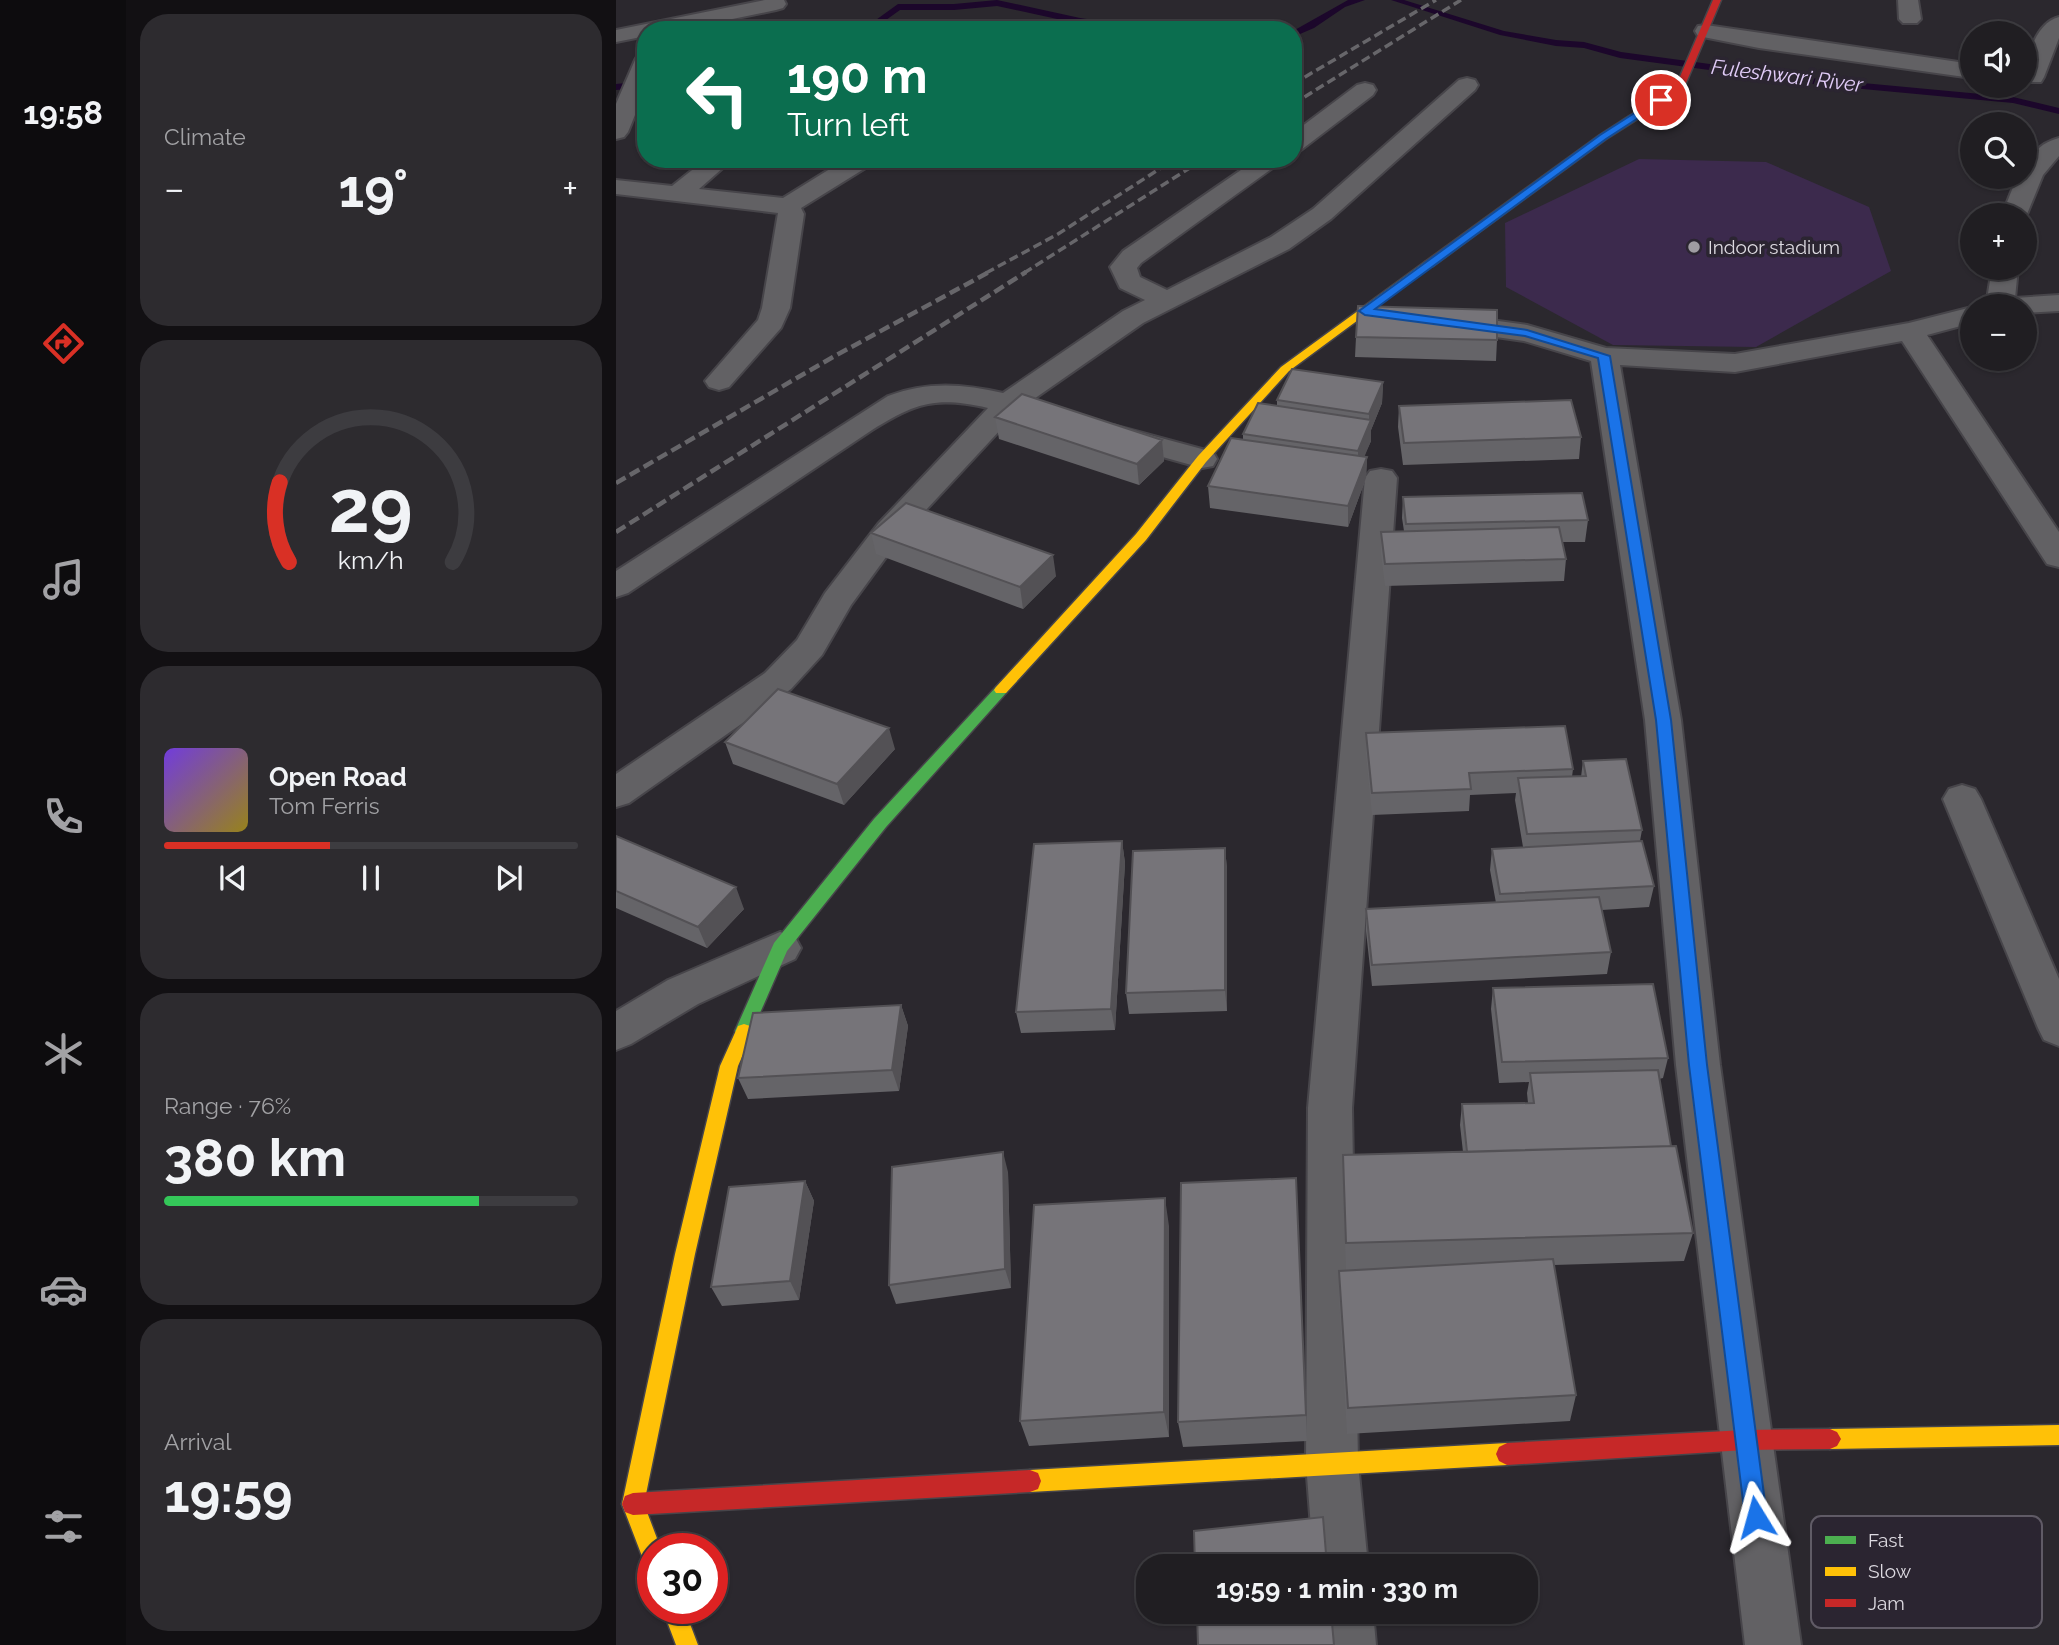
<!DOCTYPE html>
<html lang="en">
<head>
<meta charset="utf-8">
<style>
	body { margin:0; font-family:Raleway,sans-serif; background:#2d2b2f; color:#f1f3f6; height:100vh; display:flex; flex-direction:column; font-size:26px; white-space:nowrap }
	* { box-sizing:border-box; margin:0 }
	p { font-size:23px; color:#a2a2a5 }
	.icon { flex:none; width:38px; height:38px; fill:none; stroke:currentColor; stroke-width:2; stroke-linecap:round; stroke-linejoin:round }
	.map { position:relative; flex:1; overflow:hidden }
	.drawer { display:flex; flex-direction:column; gap:14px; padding:14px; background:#121013; width:490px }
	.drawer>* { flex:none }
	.guide { position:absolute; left:21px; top:21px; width:665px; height:147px; border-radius:28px; box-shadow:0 2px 5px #0004,0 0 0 2px #3d3c40; background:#0b6e4f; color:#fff; overflow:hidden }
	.fabs { position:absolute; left:1344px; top:21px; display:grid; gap:14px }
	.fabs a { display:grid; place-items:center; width:77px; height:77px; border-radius:50%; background:#201e22; box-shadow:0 2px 5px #0004,0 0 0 2px #3d3c40; font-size:35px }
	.speed { position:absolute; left:21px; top:1533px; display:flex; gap:14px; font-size:35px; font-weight:700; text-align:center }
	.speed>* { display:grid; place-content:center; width:91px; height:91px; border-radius:50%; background:#201e22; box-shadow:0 2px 5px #0004,0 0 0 2px #3d3c40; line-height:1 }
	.speed .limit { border:10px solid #d22; background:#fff; color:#111 }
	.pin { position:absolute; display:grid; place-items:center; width:60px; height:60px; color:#fff; margin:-30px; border:4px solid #fff; border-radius:50%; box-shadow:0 2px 7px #0007 }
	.me { position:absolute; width:77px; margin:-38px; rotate:352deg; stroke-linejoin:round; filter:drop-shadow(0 0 5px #0008) }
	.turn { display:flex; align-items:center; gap:24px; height:147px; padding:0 35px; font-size:32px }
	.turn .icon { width:91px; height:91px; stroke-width:2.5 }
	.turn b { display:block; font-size:49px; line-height:60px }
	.big { font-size:52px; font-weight:700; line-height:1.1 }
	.drawer .widget { flex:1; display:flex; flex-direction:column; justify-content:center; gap:10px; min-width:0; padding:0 24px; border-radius:28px; background:#2d2b2f }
	.drawer .dial { align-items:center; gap:0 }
	.dial svg { height:182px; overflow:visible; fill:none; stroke:#3d3c40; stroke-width:7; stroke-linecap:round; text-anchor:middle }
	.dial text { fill:#f1f3f6; stroke:none }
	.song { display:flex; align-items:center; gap:21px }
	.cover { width:84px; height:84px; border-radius:10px; background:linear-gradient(135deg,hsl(260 70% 55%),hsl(50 70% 35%)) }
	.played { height:7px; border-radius:4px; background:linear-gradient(90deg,#d93025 40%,#3d3c40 40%) }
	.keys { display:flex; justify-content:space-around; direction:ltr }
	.heat { display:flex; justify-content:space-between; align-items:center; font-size:38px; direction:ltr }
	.charge { height:10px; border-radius:5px; background:linear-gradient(90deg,#34c759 76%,#3d3c40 0) }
	.trip { position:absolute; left:520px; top:1554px; width:402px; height:70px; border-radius:28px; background:#201e22; box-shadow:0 2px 5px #0004,0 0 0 2px #3d3c40; font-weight:700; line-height:70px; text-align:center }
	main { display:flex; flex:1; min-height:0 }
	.tab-bar { display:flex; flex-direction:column; width:126px; justify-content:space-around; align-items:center; background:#0d0c0e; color:#a2a2a5 }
	.tab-bar .icon { width:49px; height:49px }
	.tab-bar .selected { color:#d93025 }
	.tab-bar b { font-size:32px; color:#f1f3f6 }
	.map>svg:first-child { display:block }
	.green { fill:#3c2a4d }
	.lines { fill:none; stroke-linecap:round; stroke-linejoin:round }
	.stream { fill:#1c072b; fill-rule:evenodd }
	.street-casing { stroke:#47454a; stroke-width:4 }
	.fast-casing { stroke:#47454a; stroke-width:3 }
	.slow-casing { stroke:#47454a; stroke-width:3 }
	.jam-casing { stroke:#47454a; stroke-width:3 }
	.street { fill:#626164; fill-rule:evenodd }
	.fast { fill:#4caf50; fill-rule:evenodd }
	.slow { fill:#ffc107; fill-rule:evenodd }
	.jam { fill:#c62828; fill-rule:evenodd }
	.rail-far1 { stroke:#67666a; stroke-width:3.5; stroke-dasharray:9 4.5; stroke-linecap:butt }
	.rail { stroke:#67666a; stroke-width:4.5; stroke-dasharray:11 5; stroke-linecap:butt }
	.wall { fill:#656468 }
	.shaded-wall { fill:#535155 }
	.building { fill:#767479; stroke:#535155; stroke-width:2 }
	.route { fill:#1a73e8; stroke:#114b97; stroke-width:2 }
	.poi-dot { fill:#9f9ca2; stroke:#2b2531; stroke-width:2.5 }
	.labels { text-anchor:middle; stroke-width:7; stroke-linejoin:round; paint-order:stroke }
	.far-poi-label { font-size:19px; fill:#dddae1; stroke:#2b2531; text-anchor:start }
	.far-water-label { font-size:21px; font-style:italic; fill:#e2cdf9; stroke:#2b2531 }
	.key { fill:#2b2531; stroke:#605b66; stroke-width:2 }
	.key-label { font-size:19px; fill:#dddae1 }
</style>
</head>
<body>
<main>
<nav class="tab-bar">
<b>19:58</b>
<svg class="icon selected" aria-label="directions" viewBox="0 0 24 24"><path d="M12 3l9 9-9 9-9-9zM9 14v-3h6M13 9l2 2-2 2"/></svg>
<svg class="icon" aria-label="music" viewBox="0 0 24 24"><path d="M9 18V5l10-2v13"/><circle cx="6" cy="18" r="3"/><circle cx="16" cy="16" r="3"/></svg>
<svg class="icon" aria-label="phone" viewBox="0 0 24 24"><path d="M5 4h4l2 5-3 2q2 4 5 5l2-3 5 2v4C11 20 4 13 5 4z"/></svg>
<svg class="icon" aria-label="climate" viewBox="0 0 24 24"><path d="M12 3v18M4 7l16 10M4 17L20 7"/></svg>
<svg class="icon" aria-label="car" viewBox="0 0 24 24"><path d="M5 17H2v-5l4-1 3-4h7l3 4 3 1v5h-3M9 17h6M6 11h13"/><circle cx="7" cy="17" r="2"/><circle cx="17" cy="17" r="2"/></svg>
<svg class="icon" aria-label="filters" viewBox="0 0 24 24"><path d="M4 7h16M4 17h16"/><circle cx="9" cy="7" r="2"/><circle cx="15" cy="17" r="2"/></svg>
</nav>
<section class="drawer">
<div class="widget"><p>Climate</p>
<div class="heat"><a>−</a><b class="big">19°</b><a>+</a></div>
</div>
<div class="widget dial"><svg viewBox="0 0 100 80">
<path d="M14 69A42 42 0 1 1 86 69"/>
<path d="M14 69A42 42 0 0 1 10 34" stroke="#d93025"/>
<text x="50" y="56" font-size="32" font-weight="700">29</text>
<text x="50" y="72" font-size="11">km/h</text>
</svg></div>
<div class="widget">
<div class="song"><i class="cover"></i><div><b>Open Road</b><p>Tom Ferris</p></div></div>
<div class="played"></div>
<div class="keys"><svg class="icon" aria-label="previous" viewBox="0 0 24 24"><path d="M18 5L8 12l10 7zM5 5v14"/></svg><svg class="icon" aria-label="pause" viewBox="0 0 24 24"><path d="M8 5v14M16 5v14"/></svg><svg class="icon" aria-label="next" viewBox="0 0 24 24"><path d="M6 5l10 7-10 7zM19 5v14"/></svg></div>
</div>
<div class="widget"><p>Range · 76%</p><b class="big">380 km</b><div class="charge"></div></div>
<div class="widget"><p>Arrival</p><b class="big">19:59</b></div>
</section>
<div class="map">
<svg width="1443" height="1645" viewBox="0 0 1443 1645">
	<rect width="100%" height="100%" fill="#2b282e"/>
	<path class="green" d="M1023,159L1150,162L1253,207L1275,271L1140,347L997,345L890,287L889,223Z"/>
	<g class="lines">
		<path class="stream" d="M381,0L464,18L544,30H516L464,24L381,6L338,10H284L256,30H246L282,4H338Z
			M732,0H749L729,7L698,28L677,37V31Z
			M775,0H788L888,31L940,40L968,42L1005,52L1204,79L1397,97L1443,108V114L1397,103L1204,85L1004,58L968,48L940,46L884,35Z
			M29,81L30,87L0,90V84Z"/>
		<defs>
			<path id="street" d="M149,0H168L170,4L167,8L160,10L63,30H30V36L0,42V30Z
				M1282,0H1302L1305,19L1301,23H1287L1283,19Z
				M1443,17V38L1428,77L1425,82H1409C1408,61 1420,22 1443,17Z
				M1090,25L1356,64V78L1143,48L1082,36L1079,31L1082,26Z
				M30,53V88L12,132L8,137L0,139V104L19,60L22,55Z
				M851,78L859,80L862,85L859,90L715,219L673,249L527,323L415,401L422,403L427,409L422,415L412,418L399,414L284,538L235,605L206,655L175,689L13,803L0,807V774L149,673L181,640L209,593L262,524L372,408C319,396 300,403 256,430L12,593L0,597V571L272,396C311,381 348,384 387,393L507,311L529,300L504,288L494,267L507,251L641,159H669L525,263L521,268L524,277L551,290L655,237L697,209L843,80Z
				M749,83L757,85L760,90L757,95L685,150L677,152V133L741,85Z
				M1443,138V156L1427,175L1409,219V215H1386L1401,177H1409C1409,157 1424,143 1443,138Z
				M90,159H117L83,189L167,198L230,159H259L256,164L185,208L188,214L174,308L165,328L113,387L103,390L93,387L89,381L142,320L146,308L162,213L0,194V180L56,186Z
				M1376,268H1402L1399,298L1443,295V311L1409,313V306H1370Z
				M1356,307V323L1311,335L1443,532V567L1431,564L1286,341L1119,372L1004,365L1065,720L1104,1065L1185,1645H1129L1060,1065L1029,720L975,361L908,341L831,330L821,328L817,322L821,316L831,314L911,325L990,348L1119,354L1293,323Z
				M497,425L597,452L601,459L597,466L586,468L486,440L482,434L486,428Z
				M765,469L776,471L781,478L736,1108L742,1463L752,1566H698L690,1463L692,1108L749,478L754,471Z
				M1346,785L1359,789L1365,799L1443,979V1046L1428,1040L1422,1028L1327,799L1333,789Z
				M164,932L179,937L185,948L179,959L82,1004L15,1044L0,1050V1011L52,980Z
				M701,1612H757L760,1645H704Z"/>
			<path id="fast" d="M385,685L390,687L392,690L390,693L270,827L171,951L134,1036L128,1038L122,1036L119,1031L158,943L258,819L380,687Z"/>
			<path id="slow" d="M809,262L818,264L673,371L590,462L530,540L390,693H380L378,690L380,687L520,534L582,456L665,367Z
				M128,1024L134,1026L137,1031L122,1066L79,1254L28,1504L45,1549H37V1567L29,1564L6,1504L59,1254L104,1066L122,1026Z
				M1443,1425V1445L1214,1449L1207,1446L1203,1439L1207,1432L1214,1429Z
				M891,1443L899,1447L902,1454L899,1461L891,1465L414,1492L406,1489L403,1481L406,1473L414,1470Z
				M46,1608H68L82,1645H60Z"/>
			<path id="jam" d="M1097,0H1105L1067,90L990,139L817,266H809V262L984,135L1060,86Z
				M1214,1429L1221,1432L1225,1439L1221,1446L1214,1449L1129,1450L891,1465L883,1461L880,1454L883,1447L891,1443L1129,1430Z
				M414,1470L422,1473L425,1481L422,1489L414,1492L17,1515L9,1512L6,1504L9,1496L17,1493Z"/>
		</defs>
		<use href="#street" class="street-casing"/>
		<use href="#fast" class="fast-casing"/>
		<use href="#slow" class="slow-casing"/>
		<use href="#jam" class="jam-casing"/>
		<use href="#street" class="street"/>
		<use href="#fast" class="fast"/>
		<use href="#slow" class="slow"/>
		<use href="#jam" class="jam"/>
		<path class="rail-far1" d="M677,84L820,0
			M677,104L845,0
			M370,273L442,234L559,159
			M408,273L588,159"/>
		<path class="rail" d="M0,483L217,357L373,272
			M0,532L410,272"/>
	</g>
	<path class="wall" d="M740,337L881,340L880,361L739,357Z
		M767,382L766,403L755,430V441L748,456L751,457L750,478L732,527L594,508L592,486L627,440V434L661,406V400Z
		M783,406L965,437L963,459L787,465L782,427Z
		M379,417L546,440L548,461L523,485L383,439Z
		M787,497L972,520L969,542H946L950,559L948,581L769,586L765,554V532L788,531L786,518Z
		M255,533L440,576L407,609L260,554Z
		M750,733L957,769L956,777H965L967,761L1026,830L1024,841L1038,886L1033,907L986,910L995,952L991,974L756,986L750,931V909L880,903L874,870L876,849L907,847L899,800L900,793L854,795L853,811L756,815L750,754Z
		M109,742L279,749L228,805L117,764Z
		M0,836L128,909L91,948L0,908Z
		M506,841L509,863L499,1030L405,1033L400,1012Z
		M609,848L611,869V1011L513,1014L510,993Z
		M877,988L1052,1058L1047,1078L1043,1079L1055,1146L1077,1233L1068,1261L938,1265L960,1395L954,1421L731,1434L723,1298V1271L730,1270L727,1184V1155L847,1152L844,1125L846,1104L912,1103L911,1093L913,1082L883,1083L875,1009Z
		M285,1005L292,1026L283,1091L132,1099L122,1078Z
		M392,1172L395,1288L280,1304L273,1285Z
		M680,1178L691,1441L567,1447L562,1422Z
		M189,1181L198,1201L183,1300L106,1306L95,1287Z
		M553,1226V1437L413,1446L404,1421Z"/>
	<path class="shaded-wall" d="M767,382L766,403L755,430V441L742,472V451L753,424V414Z
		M546,440L548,461L523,485L521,464Z
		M751,457L750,478L732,527V506Z
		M437,555L440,576L407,609L404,587Z
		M273,728L279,749L228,805L221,784Z
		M506,841L509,863L499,1030L495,1009Z
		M609,848L611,869V1011L609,990Z
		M120,887L128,909L91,948L82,927Z
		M285,1005L292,1026L283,1091L276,1070Z
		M387,1152L392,1172L395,1288L389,1269Z
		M189,1181L198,1201L183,1300L174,1281Z
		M549,1198L553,1226V1437L548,1412Z"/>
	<path class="building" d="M742,306L881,310V340L740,337Z
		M676,369L767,382L753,414L661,400Z
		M406,394L546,440L521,464L379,417Z
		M955,400L965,437L788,443L783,406Z
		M642,403L755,420L742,451L627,434Z
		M615,438L751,457L732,506L592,486Z
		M966,493L972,520L790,524L787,497Z
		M290,503L437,555L404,587L255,533Z
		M943,527L950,559L769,564L765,532Z
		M162,689L273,728L221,784L109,742Z
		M949,726L957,769L853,773L855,789L756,793L750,733Z
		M1010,759L1026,830L911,834L902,778L970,776L967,761Z
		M0,836L120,887L82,927L0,891Z
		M506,841L495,1009L400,1012L418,844Z
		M1026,841L1038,886L884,894L876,849Z
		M609,848V990L510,993L517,851Z
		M983,897L995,952L756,965L750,909Z
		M1037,984L1052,1058L886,1062L877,988Z
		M285,1005L276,1070L122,1078L137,1013Z
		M1042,1070L1055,1146L851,1152L846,1104L918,1103L914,1073Z
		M1060,1146L1077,1233L730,1243L727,1155Z
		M387,1152L389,1269L273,1285L276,1167Z
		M680,1178L690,1415L562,1422L565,1183Z
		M189,1181L174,1281L95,1287L113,1187Z
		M549,1198L548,1412L404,1421L418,1205Z
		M937,1259L960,1395L732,1408L723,1271Z
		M707,1517L711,1566H579L578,1531Z
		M581,1612H715L718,1645H582Z"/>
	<path class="route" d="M1042,98L1050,100L990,139L759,309L911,330L994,356L1055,720L1091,1065L1151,1517L1147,1524L1140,1528L1132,1524L1129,1517L1073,1065L1040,720L982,358L909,336L749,315L743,311L984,135Z"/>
	<circle class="poi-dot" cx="1078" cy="247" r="7"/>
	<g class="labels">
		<g class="far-poi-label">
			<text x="1092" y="254">Indoor stadium</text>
		</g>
		<g class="far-water-label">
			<text transform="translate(1171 76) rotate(7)" y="7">Fuleshwari River</text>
		</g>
	</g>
	<rect x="1195" y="1516" width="231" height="112" rx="10" class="key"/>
	<rect x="1209" y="1536" width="31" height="8" fill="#4caf50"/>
	<rect x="1209" y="1567" width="31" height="9" fill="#ffc107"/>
	<rect x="1209" y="1599" width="31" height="8" fill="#c62828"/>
	<g class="key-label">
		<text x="1252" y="1547">Fast</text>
		<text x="1252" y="1578">Slow</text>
		<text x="1252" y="1610">Jam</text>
	</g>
</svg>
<div class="fabs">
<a><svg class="icon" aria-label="sound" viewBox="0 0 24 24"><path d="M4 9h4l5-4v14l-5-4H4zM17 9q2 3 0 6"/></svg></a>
<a><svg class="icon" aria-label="search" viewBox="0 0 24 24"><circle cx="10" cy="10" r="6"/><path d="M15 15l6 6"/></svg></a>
<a>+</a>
<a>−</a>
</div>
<div class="speed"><div class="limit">30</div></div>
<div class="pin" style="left:1045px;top:100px;background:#d93025"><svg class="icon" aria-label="arrive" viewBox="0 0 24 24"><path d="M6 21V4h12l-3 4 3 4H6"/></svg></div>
<svg class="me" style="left:1140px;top:1517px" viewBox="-20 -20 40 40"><path d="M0-17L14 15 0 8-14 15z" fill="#1a73e8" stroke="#fff" stroke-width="4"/></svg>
<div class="trip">19:59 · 1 min · 330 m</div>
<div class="guide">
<div class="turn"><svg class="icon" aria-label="left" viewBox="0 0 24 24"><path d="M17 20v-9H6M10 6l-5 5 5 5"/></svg><div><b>190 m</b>Turn left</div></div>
</div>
</div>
</main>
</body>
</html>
